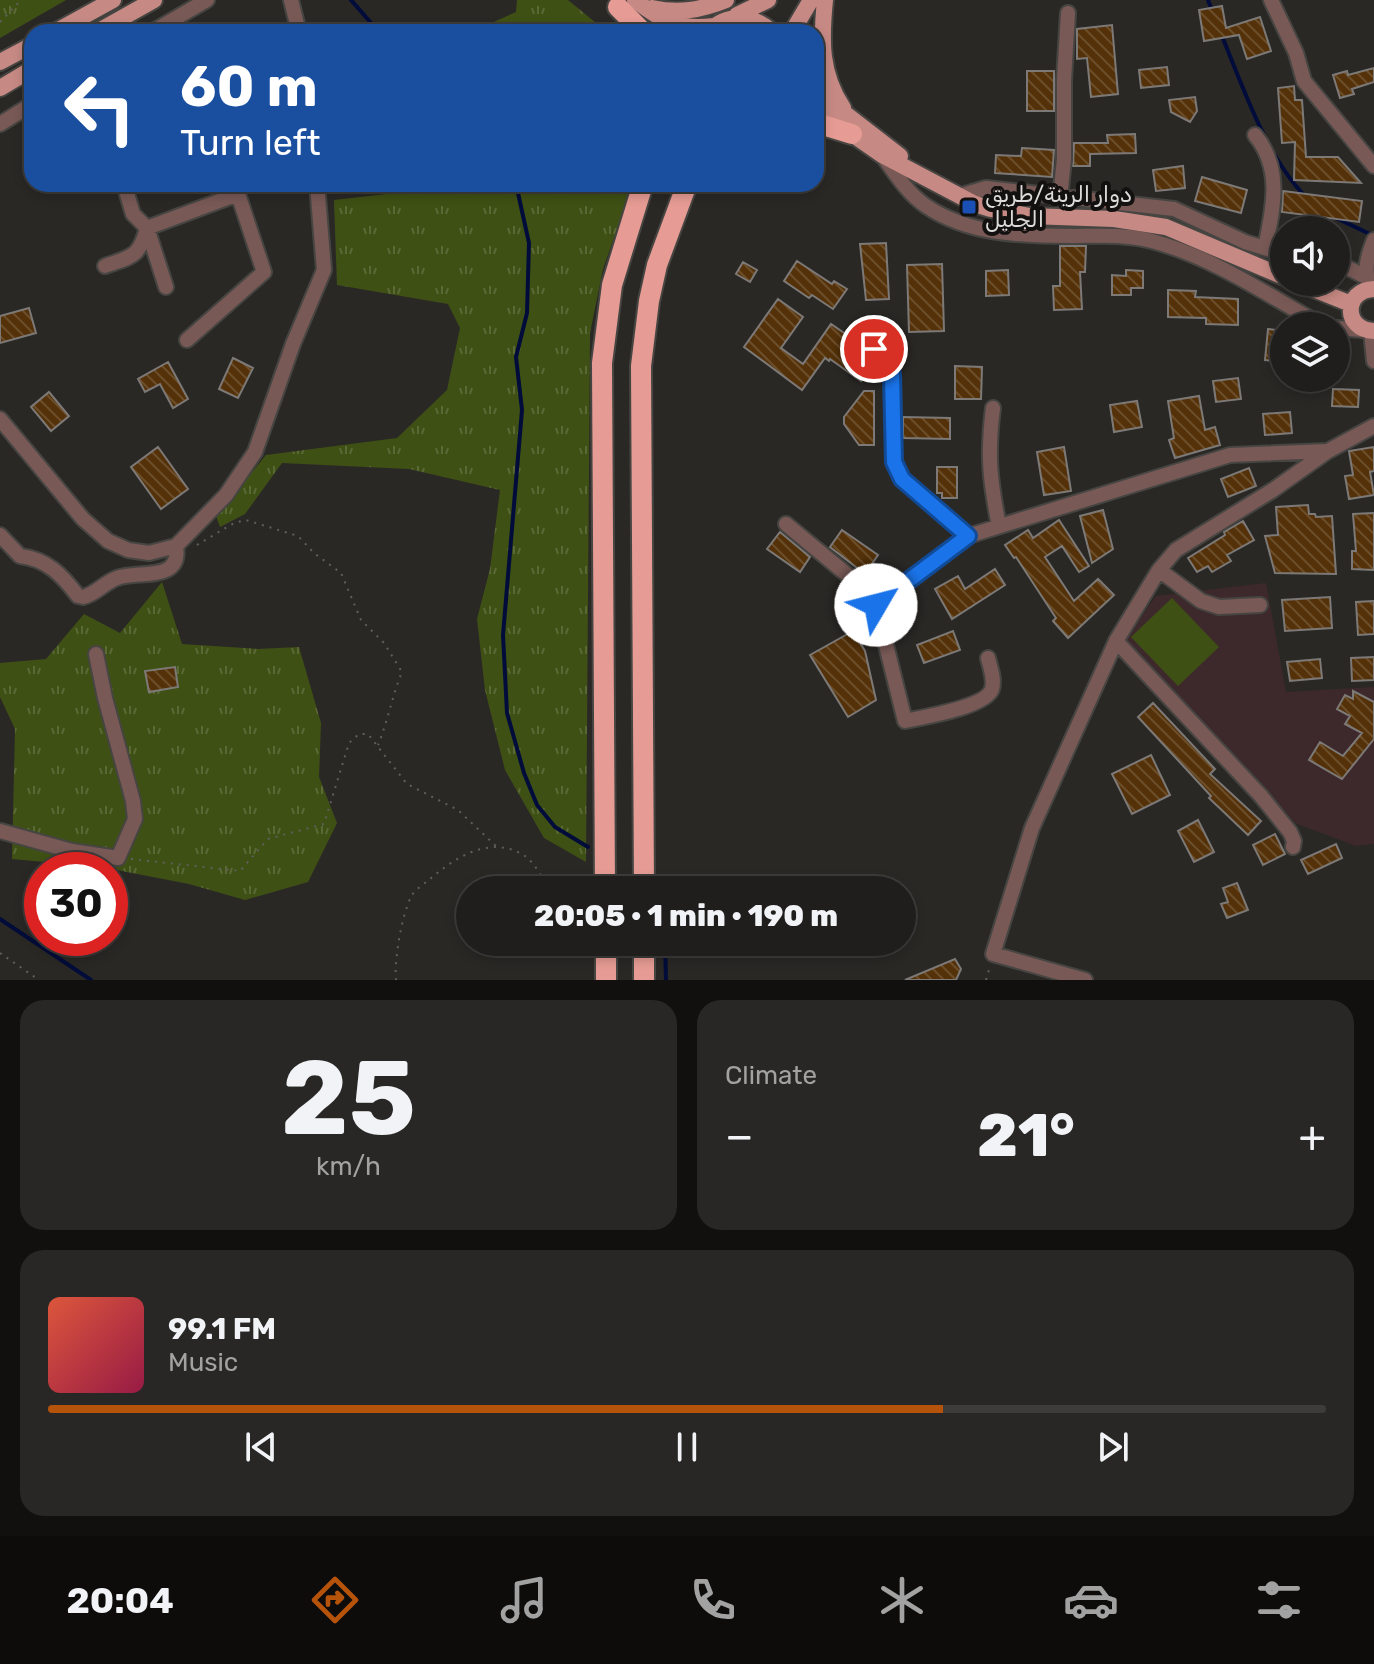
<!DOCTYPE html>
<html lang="en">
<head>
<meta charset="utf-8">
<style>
	body { margin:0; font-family:Rubik,"Noto Naskh Arabic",sans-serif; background:#282725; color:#f1f3f6; height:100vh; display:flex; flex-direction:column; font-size:30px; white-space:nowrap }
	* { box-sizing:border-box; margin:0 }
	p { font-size:26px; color:#a2a2a3 }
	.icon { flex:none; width:44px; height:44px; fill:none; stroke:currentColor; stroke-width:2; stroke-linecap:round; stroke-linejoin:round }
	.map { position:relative; height:980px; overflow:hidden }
	.side { display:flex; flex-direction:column; gap:20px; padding:20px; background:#12100f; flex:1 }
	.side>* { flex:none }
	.hud { position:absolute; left:24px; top:24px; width:800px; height:168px; border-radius:24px; box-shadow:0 4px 12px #0003,0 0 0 2px #3d3c3b; background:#1a4fa0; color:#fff; overflow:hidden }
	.buttons { position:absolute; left:1270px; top:216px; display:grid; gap:16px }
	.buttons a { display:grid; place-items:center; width:80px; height:80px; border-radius:50%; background:#201e1c; box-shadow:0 4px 12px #0003,0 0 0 2px #3d3c3b; font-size:40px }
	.speed { position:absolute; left:24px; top:852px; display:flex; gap:16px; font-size:40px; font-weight:700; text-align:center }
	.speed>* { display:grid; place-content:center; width:104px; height:104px; border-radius:50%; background:#201e1c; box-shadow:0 4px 12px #0003,0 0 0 2px #3d3c3b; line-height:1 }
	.speed .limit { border:12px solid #d22; background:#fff; color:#111 }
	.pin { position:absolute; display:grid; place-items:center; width:68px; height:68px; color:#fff; margin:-34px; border:4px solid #fff; border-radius:50%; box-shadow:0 2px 8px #0007 }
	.me { position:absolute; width:88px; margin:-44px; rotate:53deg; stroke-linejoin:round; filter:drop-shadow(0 0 6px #0008) }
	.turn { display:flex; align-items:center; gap:28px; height:168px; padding:0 24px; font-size:36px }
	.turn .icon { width:104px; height:104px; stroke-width:2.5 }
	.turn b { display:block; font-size:56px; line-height:68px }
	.big { font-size:60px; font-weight:800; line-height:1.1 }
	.side .widget { flex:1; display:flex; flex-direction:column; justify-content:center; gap:12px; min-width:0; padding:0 28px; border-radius:24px; background:#282725 }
	.side .dial { align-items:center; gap:0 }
	.dial b { font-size:104px; line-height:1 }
	.song { display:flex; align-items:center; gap:24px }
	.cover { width:96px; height:96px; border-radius:12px; background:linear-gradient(135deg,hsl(10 70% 55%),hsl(340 70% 35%)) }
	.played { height:8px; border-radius:4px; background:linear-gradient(90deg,#b45309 70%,#3d3c3b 70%) }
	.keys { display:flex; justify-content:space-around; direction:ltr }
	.heat { display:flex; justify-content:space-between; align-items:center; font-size:44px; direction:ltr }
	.side .tiles { flex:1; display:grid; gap:20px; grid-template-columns:1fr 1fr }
	.widget:last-child { grid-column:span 2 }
	.trip { position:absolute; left:456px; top:876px; width:460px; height:80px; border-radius:40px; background:#201e1c; box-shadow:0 4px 12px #0003,0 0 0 2px #3d3c3b; font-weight:800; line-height:80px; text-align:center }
	.dock { display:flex; height:128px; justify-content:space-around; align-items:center; background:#0d0c0b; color:#a2a2a3 }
	.dock .icon { width:56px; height:56px }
	.dock .on { color:#b45309 }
	.dock b { font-size:36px; color:#f1f3f6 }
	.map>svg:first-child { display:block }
	.education { fill:#3d292c }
	.grass { fill:url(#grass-tufts) }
	.garden { fill:#3f5014 }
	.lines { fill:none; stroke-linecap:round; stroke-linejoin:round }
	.stream { stroke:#020c3a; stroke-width:4 }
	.building { fill:url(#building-back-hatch); stroke:#7c7977; stroke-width:2 }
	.minor-casing { stroke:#464542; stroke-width:18 }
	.major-casing { stroke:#464542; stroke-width:20 }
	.highway-casing { stroke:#464542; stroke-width:24 }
	.path { stroke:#615f5d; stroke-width:2; stroke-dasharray:2 6; stroke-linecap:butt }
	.minor { stroke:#785956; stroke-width:14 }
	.major { stroke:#c78983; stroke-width:16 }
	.highway { stroke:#e69c94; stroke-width:20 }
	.route-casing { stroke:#114b97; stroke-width:20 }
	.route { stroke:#1a73e8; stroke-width:14 }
	.transit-dot { fill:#1a4fb4; stroke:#121110; stroke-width:3 }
	.labels { text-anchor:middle; stroke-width:8; stroke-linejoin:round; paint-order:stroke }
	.poi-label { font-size:22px; fill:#dcdbda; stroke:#121110; text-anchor:start }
</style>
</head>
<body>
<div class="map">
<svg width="1374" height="980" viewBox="0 0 1374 980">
	<defs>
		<pattern id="grass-tufts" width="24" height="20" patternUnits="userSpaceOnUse" patternTransform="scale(2)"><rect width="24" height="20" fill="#3f5014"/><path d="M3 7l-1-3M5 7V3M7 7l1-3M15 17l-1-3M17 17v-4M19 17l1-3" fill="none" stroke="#5a6936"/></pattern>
		<pattern id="building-back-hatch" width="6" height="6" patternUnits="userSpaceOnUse" patternTransform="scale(2)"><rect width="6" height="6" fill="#543108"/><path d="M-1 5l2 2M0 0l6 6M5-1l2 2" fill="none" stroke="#6c4e2b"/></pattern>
	</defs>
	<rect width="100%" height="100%" fill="#2a2825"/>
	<path class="education" d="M1266,583L1286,692L1374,687V844L1356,846L1295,823L1125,640L1156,596Z"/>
	<path class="grass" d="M0,0H66L0,38Z
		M517,0H568L607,32H471L516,12Z
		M475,184H633L603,269L590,333L586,862L544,838L505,770L485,690L477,619L490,569L500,490L409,469L282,463L245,514L220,527L216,516L266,455L397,438L447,390L460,328L448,304L337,285L334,200Z
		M162,582L182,644L258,649L299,647L321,723L319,777L337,823L308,882L245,900L189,884L101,867L12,859L15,729L0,697V663L46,659L84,614L120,633Z"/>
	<path class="garden" d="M1172,598L1219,647L1178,686L1131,637Z"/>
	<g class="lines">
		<path class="stream" d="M351,0L379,32
			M1208,0L1213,13
			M1222,36C1242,85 1268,160 1306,197
			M516,184L529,243L527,313L516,357L522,410L503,635L507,713L524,773L537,805L555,827L588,847
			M1336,218L1374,236
			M665,884V890
			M0,919L91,980
			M665,942L666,980"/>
	</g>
	<path class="building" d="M1222,6L1226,28L1260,17L1271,51L1247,59L1239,35L1204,41L1199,10Z
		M1112,25L1118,94L1091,97L1087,58L1077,59V29Z
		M1167,67L1169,85L1141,88L1139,70Z
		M1374,68V82L1352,89L1354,94L1340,98L1333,75L1347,71L1348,75Z
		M1027,71H1054V111H1027Z
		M1294,86L1295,100H1302L1306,157H1338L1361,183L1294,180L1295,142L1282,143L1278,88Z
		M1195,97L1197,111L1190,122L1171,112L1169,100Z
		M1135,134L1136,153L1090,154V166H1073L1074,143H1108L1107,135Z
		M1022,148L1054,150L1052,177L995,173L996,155L1021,156Z
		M1183,166L1185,188L1156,191L1153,170Z
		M1202,177L1247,190L1241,213L1195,201Z
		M1283,191L1362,201L1359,222L1282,212Z
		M886,243L889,299L866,300L860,244Z
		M1060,246H1086L1085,272H1080L1082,309L1054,310L1053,286H1060Z
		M797,261L832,284L834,281L847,289L833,309L812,295L809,298L784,281Z
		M743,262L757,270L750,282L736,274Z
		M942,264L944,331L909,332L907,265Z
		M1008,270L1009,295L986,296V271Z
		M1126,270L1143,271V288H1131V295H1112V275L1126,276Z
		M1168,290L1196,291L1195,297L1238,299V325L1206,324V318L1168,317Z
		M778,299L803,317L781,348L803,364L831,324L847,335L841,344L871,366L861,381L830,359L829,361L825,358L802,390L744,347Z
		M29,308L36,333L0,343V316Z
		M1268,329L1284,331V362L1265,360Z
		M233,358L253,368L238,398L219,389Z
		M168,362L188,399L173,408L160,384L145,392L138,379Z
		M955,366L982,367L981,399H955Z
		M1238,378L1241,399L1216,402L1213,381Z
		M1333,389L1359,390L1358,407L1332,406Z
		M864,391H874V445H859L844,424V417Z
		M49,392L69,416L51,431L31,407Z
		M1199,396L1205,430L1215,427L1220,445L1175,458L1169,440L1174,438L1168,401Z
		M1137,401L1142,427L1114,432L1110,405Z
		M1290,412L1292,433L1265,435L1263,414Z
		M903,417L950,418V439L903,438Z
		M158,447L188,489L161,509L131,467Z
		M1064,447L1071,491L1044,495L1037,452Z
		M1374,447V471L1370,472L1374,495L1349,499L1345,476L1353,475L1349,451Z
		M937,467H957V498H942V493H937Z
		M1249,468L1256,486L1228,497L1221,479Z
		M1308,505L1309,514H1315L1316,517L1332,516L1336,574L1275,573L1265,536L1278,535L1276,507Z
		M1103,510L1113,549L1092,563L1080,516Z
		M1374,513V570L1352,569V551H1356L1353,514Z
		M1059,520L1089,566L1079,572L1062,546L1045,557L1074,601L1098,579L1114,595L1068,638L1053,621L1056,618L1016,557L1014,558L1005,545L1028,530L1033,538Z
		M1243,521L1254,540L1227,555L1231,561L1212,572L1208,566L1197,572L1188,558L1225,535L1224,532Z
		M842,530L878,555L865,574L830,547Z
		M780,532L810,557L800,572L767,549Z
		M995,569L1005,585L952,619L935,589L958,576L965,589Z
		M1330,597L1332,628L1285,631L1282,600Z
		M1374,601V634L1358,635L1356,602Z
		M853,631L865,651L876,700L848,717L810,655Z
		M953,631L960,650L924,663L917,645Z
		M1374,657V680L1352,681L1351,658Z
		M1320,659L1322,678L1290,681L1287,662Z
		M175,667L178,687L149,692L145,671Z
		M1353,691L1374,702V739L1342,779L1309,760L1320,742L1343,756L1362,733L1345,724L1350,716L1337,709L1345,695L1353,699Z
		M1153,703L1215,769L1210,774L1261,821L1248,835L1209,798L1211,796L1138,717Z
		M1151,755L1170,795L1132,814L1112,774Z
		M1198,820L1214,852L1194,862L1178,831Z
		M1275,834L1285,854L1263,865L1253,845Z
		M1336,844L1342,858L1308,874L1301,860Z
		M1237,883L1248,910L1227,918L1221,904L1228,902L1223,888Z
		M955,959L961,969L956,980H905Z"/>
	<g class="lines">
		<defs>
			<path id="minor" d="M291,0L299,32
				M1271,0L1296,53L1304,81L1374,166
				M152,32L207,0
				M0,124L32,104
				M1255,135C1283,169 1273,209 1265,248
				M882,155C895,173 907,193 926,206C969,235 1023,236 1073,236C1099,236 1127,234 1152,241C1212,257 1263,292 1316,322L1329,326
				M124,184L133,214L147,228L166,287
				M959,196L986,188L1174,209L1245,242L1284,254
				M1060,198L1064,159V80L1068,13
				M1336,262L1366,277
				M105,266C133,256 139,257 147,228L238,194L264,272L187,340
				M1371,289C1363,270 1367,258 1374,240
				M1336,328L1363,330
				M1371,331L1374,361
				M861,339L888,359L892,374L894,462L902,479L968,536
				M993,408C987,455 990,481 999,526
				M0,419L83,519L108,541L128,550L149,553L176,546
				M786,524L862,587L876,605L905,721C924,717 986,707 992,689C995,679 990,667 988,658
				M0,535L20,556C47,559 62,575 78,596L83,597C96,594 105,582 117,578C138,570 182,583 176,546L226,495L255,452L293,344L324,270L317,184
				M1159,570L1201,601L1219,607L1260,605
				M876,605L968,536L1230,455L1328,451
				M1116,641L1261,796L1290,832L1294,841L1293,847
				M0,831L72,851L118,858L135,819L133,801L105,698L96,654
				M1085,980L993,954L1032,828L1116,641L1159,570L1176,550L1273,490L1328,451L1374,426"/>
			<path id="major" d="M635,0C663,22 678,30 714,26
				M825,0C821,40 820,73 843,108
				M652,8C679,14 701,10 726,0
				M737,15L768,0
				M55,32L113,0
				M97,32L154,0
				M708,32C727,13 753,14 772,32
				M792,32L811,0
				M0,62L32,45
				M0,88L32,69
				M816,91L900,156
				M816,109L882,155L975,204L991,209L1030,216L1114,219L1166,227L1284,277
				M1296,282L1351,304
				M1374,289C1343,290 1343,330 1374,331"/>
			<path id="highway" d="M618,7L643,32
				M816,123L852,134
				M605,890L602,363L612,285L643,184
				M644,890L641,366L649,301L657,265L687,184
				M606,942V980
				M644,942V980"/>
		</defs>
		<use href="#minor" class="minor-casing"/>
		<use href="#major" class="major-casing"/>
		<use href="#highway" class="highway-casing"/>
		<path class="path" d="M0,22L21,0
			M197,545L234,523L246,520L298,536L314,553L341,573L361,620L384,643L402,672C392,696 388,721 378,745
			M131,859L240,871L268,839L324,824L349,743L359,734H368L407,784L458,810L497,847
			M0,953L39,980
			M396,980C394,960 402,913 412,895C416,889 424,884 430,879C456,857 491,834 525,856C535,863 543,880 551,890
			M986,980L990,966"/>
		<use href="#minor" class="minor"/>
		<use href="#major" class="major"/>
		<use href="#highway" class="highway"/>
	</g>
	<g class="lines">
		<defs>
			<path id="route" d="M874,349L888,359L892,374L894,462L902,479L968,536L876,605"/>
		</defs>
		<use href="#route" class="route-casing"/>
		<use href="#route" class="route"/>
	</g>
	<rect class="transit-dot" x="961" y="199" width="16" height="16" rx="4"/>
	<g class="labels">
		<g class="poi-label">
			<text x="985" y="202">دوار الرينة/طريق<tspan x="985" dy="25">الجليل</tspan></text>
		</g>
	</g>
</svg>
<div class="buttons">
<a><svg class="icon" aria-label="sound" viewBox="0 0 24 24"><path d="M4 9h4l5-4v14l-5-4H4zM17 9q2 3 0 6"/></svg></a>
<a><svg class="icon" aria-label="layers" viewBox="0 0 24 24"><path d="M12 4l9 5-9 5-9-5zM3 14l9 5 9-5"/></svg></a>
</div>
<div class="speed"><div class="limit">30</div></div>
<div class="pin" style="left:874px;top:349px;background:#d93025"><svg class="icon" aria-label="arrive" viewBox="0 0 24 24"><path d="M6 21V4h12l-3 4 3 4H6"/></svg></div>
<svg class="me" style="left:876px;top:605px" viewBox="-20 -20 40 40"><circle r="19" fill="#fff"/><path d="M0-13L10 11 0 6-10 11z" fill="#1a73e8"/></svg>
<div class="trip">20:05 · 1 min · 190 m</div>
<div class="hud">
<div class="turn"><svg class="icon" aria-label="left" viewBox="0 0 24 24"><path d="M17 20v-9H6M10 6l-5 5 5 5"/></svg><div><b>60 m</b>Turn left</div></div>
</div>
</div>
<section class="side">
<div class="tiles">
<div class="widget dial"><b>25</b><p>km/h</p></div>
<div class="widget"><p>Climate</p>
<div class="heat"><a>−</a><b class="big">21°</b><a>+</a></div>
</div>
<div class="widget">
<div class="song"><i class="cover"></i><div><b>99.1 FM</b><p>Music</p></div></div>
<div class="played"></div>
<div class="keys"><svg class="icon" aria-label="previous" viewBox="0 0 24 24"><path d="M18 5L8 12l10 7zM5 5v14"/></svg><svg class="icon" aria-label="pause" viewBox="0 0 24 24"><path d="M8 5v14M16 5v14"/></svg><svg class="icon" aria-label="next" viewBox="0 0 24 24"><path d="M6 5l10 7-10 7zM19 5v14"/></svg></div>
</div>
</div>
</section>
<nav class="dock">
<b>20:04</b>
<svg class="icon on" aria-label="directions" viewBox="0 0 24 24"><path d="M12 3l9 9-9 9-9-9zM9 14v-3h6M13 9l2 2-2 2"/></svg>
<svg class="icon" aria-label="music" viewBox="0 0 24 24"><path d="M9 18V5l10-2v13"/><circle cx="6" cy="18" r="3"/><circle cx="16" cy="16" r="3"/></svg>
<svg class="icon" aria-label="phone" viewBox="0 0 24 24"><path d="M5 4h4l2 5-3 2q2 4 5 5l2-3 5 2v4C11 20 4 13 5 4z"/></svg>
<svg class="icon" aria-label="climate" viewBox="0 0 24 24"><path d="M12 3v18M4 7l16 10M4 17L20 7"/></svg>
<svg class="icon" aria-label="car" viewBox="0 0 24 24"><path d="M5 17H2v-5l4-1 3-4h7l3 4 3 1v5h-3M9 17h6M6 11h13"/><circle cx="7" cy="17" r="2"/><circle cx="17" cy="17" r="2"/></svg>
<svg class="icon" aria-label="filters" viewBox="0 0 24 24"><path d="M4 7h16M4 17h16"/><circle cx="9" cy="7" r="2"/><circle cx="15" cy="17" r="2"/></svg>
</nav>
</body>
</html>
